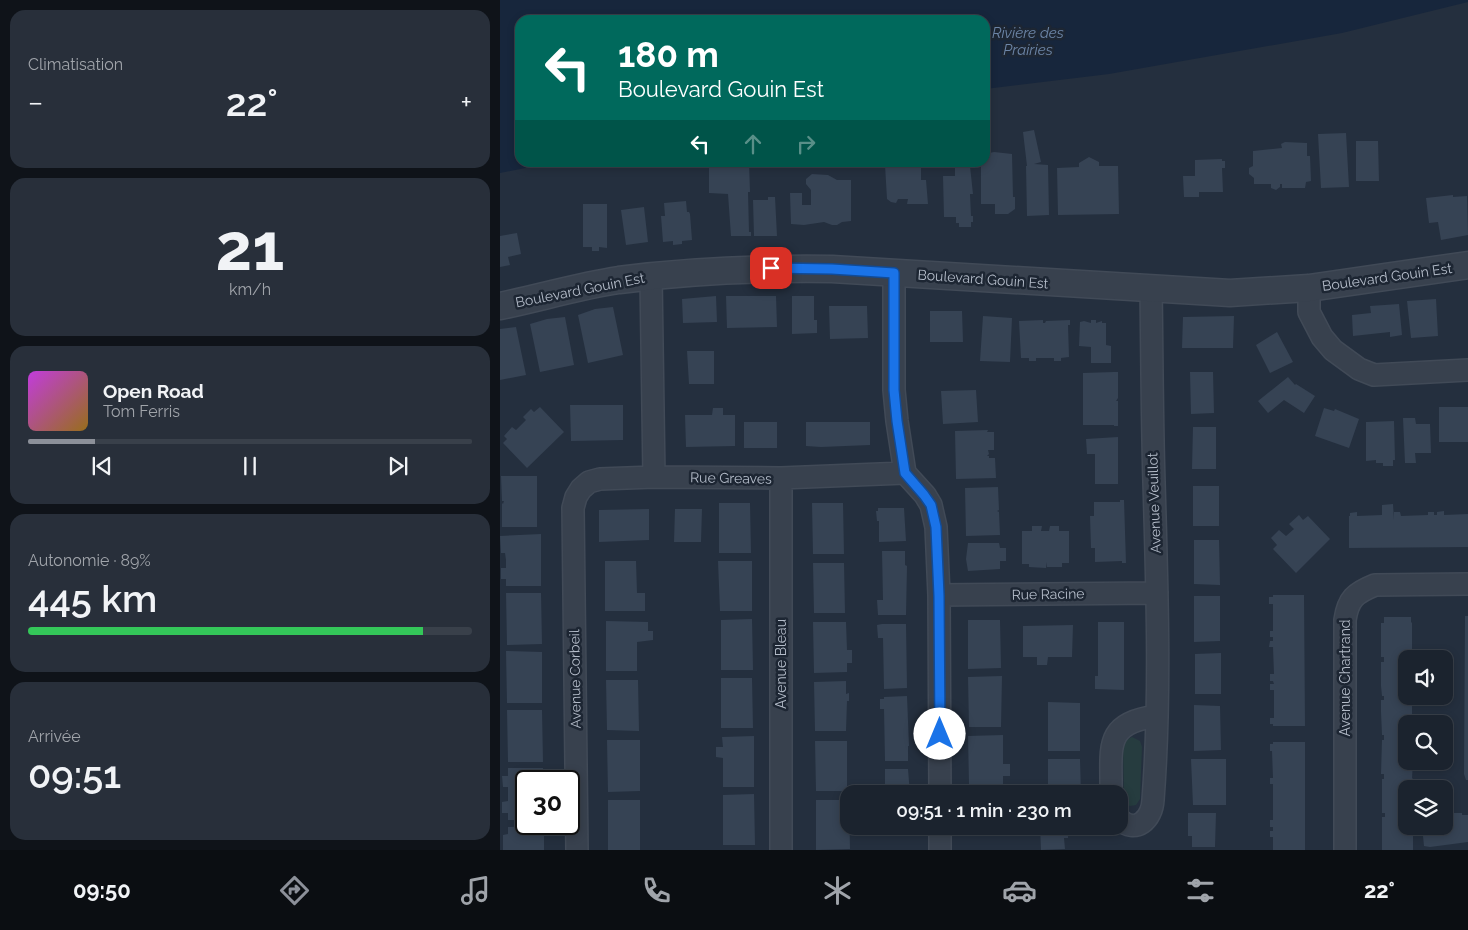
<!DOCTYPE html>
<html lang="fr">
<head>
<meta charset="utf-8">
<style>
	body { margin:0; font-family:Raleway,sans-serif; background:#282f3a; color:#f1f3f6; height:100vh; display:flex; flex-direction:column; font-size:19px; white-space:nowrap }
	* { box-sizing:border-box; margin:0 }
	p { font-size:16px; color:#a0a4aa }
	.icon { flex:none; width:28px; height:28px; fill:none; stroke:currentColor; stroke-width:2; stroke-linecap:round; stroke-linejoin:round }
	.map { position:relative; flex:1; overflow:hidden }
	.drawer { display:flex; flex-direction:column; gap:10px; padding:10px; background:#0f1319; width:500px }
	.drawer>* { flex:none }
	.top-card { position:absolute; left:15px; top:15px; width:475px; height:152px; border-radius:15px; box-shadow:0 2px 8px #0003,0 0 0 1px #39404a; background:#00695c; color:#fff; overflow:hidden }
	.tools { position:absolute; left:898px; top:650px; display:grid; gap:10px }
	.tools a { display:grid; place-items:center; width:55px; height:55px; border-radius:10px; background:#1b232e; box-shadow:0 2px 8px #0003,0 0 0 1px #39404a; font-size:25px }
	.speed { position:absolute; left:15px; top:770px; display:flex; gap:10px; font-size:25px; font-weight:700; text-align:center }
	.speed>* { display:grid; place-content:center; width:65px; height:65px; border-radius:50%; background:#1b232e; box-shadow:0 2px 8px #0003,0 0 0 1px #39404a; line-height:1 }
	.speed .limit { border:2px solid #111; border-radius:8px; background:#fff; color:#111 }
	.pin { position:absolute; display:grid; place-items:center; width:42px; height:42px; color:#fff; margin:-21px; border-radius:10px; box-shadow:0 2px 8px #0006 }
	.me { position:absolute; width:55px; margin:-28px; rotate:0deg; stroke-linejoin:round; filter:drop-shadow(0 0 4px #0008) }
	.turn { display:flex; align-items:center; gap:18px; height:105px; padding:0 20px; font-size:22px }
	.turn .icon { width:65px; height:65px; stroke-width:2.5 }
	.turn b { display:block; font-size:35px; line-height:42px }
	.lanes { display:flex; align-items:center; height:48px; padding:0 20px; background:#0003; justify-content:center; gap:25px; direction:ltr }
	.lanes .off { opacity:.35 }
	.big { font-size:38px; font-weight:600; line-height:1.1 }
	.drawer .card { flex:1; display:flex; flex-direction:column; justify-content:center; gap:8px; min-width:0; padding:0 18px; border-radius:15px; background:#282f3a }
	.drawer .dial { align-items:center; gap:0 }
	.dial b { font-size:65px; line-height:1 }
	.song { display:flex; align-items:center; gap:15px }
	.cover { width:60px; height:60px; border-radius:8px; background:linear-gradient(135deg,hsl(290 70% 55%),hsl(40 70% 35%)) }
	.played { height:5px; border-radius:2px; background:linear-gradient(90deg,#8c9099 15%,#39404a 15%) }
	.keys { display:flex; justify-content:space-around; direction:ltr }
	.heat { display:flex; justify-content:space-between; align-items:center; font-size:28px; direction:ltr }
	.charge { height:8px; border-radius:4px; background:linear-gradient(90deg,#34c759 89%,#39404a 0) }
	.trip { position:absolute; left:340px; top:785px; width:288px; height:50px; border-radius:15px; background:#1b232e; box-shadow:0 2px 8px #0003,0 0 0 1px #39404a; font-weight:600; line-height:50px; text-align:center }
	.dock { display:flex; height:80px; justify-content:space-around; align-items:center; background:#0b0e12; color:#a0a4aa }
	.dock .icon { width:35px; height:35px }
	.dock .selected { color:#8c9099 }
	.dock b { font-size:22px; color:#f1f3f6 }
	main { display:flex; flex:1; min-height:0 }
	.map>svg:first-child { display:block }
	.green { fill:#263c3f }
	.water { fill:#17263c }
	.building { fill:#364354 }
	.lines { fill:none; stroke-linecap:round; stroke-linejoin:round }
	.minor-casing { stroke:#414a57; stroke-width:24 }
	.tertiary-casing { stroke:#414a57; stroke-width:29 }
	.minor { stroke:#38414e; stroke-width:21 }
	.tertiary { stroke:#38414e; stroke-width:26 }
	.route-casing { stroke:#114b97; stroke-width:12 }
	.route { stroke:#1a73e8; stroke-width:9 }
	.labels { text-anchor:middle; stroke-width:5; stroke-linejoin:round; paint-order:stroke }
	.street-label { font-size:14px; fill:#b4bcc9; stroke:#1d2633 }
	.water-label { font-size:15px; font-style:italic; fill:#6d86a8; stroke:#1d2633 }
</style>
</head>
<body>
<main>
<section class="drawer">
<div class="card"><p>Climatisation</p>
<div class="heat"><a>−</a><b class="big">22°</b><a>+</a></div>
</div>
<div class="card dial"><b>21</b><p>km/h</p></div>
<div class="card">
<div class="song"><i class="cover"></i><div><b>Open Road</b><p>Tom Ferris</p></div></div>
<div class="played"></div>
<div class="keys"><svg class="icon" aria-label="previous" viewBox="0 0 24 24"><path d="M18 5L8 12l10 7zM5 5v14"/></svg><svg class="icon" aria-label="pause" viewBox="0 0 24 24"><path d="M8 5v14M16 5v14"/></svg><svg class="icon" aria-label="next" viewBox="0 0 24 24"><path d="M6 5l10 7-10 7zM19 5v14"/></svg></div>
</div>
<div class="card"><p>Autonomie · 89%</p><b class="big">445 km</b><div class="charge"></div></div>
<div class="card"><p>Arrivée</p><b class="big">09:51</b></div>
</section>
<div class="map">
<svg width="968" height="850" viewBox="0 0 968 850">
	<rect width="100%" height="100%" fill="#242f3e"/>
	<path class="green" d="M632,737L640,741L642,747L640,799L636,805L630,806L626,804L624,800L623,745L626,740Z"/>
	<path class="water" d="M0,0H968V2L842,33L609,74L485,89V20H20V162L50,163L0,173Z"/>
	<path class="building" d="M534,130L541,162L534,164L548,165L549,215L527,216L526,166H527L523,132Z
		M846,133L849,187L821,188L818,134Z
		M856,141H878L879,181H856Z
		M785,142L807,143V156H810L811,181L806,182L805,188H782V184H780V187L776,190L771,188V184H754V178L749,174V168L753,166V151L782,148L781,144Z
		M494,152L512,154L513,197H515V209L508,214H495V204H481V165L485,162V154Z
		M589,157L599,162V166H618L619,214L558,215L557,168L579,167V163Z
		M722,159V161H725V168H722L723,192H699V197H684L683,176H695V160Z
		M209,162H249L250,192H248L249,232H251V236H231L228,194L209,193Z
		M393,162L421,163V180H426L428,204H407L408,199H398L396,203L391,202L387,199L385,165H393Z
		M455,166H470L473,194H470L471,216H473V222H471V227H459V223H456V217H444L443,176H455Z
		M312,174L328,175L337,180H351V221L342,222L337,225H332L324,222L304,225L291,224L290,193H302V205H311V190L306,184V179Z
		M953,195V197L967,196L968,235L941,240L938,222L929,223L926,198Z
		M268,197H275L277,236H254L253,200H268Z
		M186,201L187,212H189L190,214L192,240L182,241V244L173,245V241L163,242L161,216H165L164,203Z
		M83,204H107V248L99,247V251H92V247H83Z
		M144,207L148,242L126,245L121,210Z
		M17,233L21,254L8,257L10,265L0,267V236Z
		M216,296L217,322L183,323L182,299Z
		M226,296H276L277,327L227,328Z
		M292,296H314V320H317V333L292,334Z
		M936,299L938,336L911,338L907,301Z
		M899,304L902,335L890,337V332L853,336L852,315L871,313L870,306Z
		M329,306H367L368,338L330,339Z
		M113,307L123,355L88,363L78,315L95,309Z
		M430,311H462L463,342H430Z
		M483,316L512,318L510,362L480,361Z
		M734,316L733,348H682L683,317Z
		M65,317L74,365L40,372L30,324L47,319Z
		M543,320V323H545L546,321L570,320V325H568L569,357L561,358V361H554V358H536V361H529V358H521L519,321Z
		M591,320H596V323L602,321V323H606V345L611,346V363H591V347L579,346L580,322L584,321L591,323Z
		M16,327L26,375L0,380V329Z
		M777,332L793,362L770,373L756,345Z
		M187,351H214V384H189Z
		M614,372H618V398L616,401H618V426H614V425H583V373Z
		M690,372H713L714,413L691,414Z
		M788,377L795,385L796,384L815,396L804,413L784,400L768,413L758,401Z
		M476,390L478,422L443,424L441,391Z
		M70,405H123V440L71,441Z
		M40,407L64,432L27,468L3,443L7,439L4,436L12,427L16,430L26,420L23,417L31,409L34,412Z
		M939,407H968V442H939Z
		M213,408H223V415H235V446L186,447L185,415H212Z
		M824,408L834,411L835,409L859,419L849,448L815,436Z
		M903,418H915L916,424H930L931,453H915L916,463H905Z
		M894,421L895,460H893V466H883V463H876V460L866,461V422Z
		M244,422H277V448H244Z
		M306,422H370V445L321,447L306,446Z
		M693,427H716V469H692Z
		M488,430L487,432H494V450H488L489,454L487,456H489V458H495L496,478L456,479L455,431Z
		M618,437V484H595V454H587L586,439Z
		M1,476H37V527H2V503L3,504L4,501H2Z
		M693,486H719V526H693Z
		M498,487L499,510L497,511L499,512L500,535L466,536L465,488Z
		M620,500H624L626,563H622V561L595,562V548H591L590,516H594V502H620Z
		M219,503H250L251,553H219Z
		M312,503H343L344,554H313Z
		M893,504L894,520V512H900L901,516L928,515V512H934V515H937V512L944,511V515L968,514V547L849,548V516H850V513L857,512V516L882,515V505Z
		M378,508H404L406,541L379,542V521H377L376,511H378Z
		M149,509V540L99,542V510Z
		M175,509H202L201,542H174Z
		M799,515L803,520L808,516L830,539L796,573L773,549L777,545L771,538L779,530L786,536L794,529L789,524Z
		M532,526H542L541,531H549L550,526H559V531H569V563H562V567H547V562L546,568L529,567V564H522V531H532Z
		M41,534V586H6V579H1V568H6V560L5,553H1L0,536Z
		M694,540H719L720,585L694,584Z
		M468,543H499L500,548H506V561H500V569L468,571L466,559Z
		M382,551H405V565L407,566L406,615H378L377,600H383Z
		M105,561H136L137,593H145V611H105Z
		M218,561H252V611H220Z
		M313,563H344L345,613H314Z
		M6,593H41L42,644L7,645Z
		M773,595H804L805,726H773V724H770V718H774V690H770V684H774L773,681H770V674H774L773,647H769L770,641H773V637H770V631H773V604H769V597H773Z
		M694,596H720V641L694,642Z
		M965,616H968V780H966L964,774Z
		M884,617H911V623L912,622V657L911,659H906V696H911L912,700V724H906V761H913L912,779L913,778V789H906V826H913V850H882V817H885V813H882V779H884V774H881L882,740H884V735H882L881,712V700H884V696H882L881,686V662H884V657H881V623H884Z
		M252,619L253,670H221V620Z
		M468,620H500L501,668L468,669Z
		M106,621L148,622V631H153V640L137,642V671H106Z
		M313,622H346L347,650H352V663H347V672L314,673Z
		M598,622H624V690L595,689V676H598Z
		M382,624H406L407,688L384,689L383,638H378L377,625Z
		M573,625L572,657H548L547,665H537V657H523V626Z
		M6,651L42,652V703H7Z
		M721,653V694H695V654Z
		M927,655H948V682H944V659H927Z
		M502,676L501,727H469L468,677Z
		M221,678H252L253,728H221Z
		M106,680H138L139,731L107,730Z
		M346,681V694L349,693V701H347L346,731H315L314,682Z
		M407,696L409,746H408V761H385L384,709H380V699H384V697Z
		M548,702L580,703V751H548Z
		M694,705L720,706L721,750L694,751Z
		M7,710H42L43,762H8Z
		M503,735V764H510V776H503V784H469L468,736Z
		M254,736V787H223V758L216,757V747H223L222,737Z
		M107,740H140V791L108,792Z
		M315,741H347V791H316Z
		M773,742H805V850H773V837H770V831H773V827H770V820H773V784H770V778H773L772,751H770V744H773Z
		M548,759H580L581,794H548Z
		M691,759H726V805H693Z
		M8,768H43V781H26V820H8V813H2V802L8,801V787H3L2,776H8Z
		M385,769H408L410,794H385Z
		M254,794L255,845H223V795Z
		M108,800H140V850H108Z
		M316,800H349L350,849L316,850Z
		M688,813H716L715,847H692V836H688Z
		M951,813H962V815H968V842L930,847L924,846L922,826H944V814Z
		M44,826V850H3V835L8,834V827Z
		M385,826H409V834H385Z
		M471,826H507V830L471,831Z
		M540,826H568V838H564L565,849L541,850Z"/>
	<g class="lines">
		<defs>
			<path id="minor" d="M394,273V390L397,421L405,473L425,495L431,505L436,527L439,595L440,794
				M151,277L154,477
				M809,288V312L822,337L833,350L859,369L874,375L968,370
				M281,478V850
				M439,595L657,593
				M611,794C612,749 602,723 657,716
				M619,819C636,835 652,819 653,800C661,694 657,588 654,482C652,418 652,353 651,289
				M440,826V850
				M77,850L73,508L76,497L81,489L89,482L100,479L154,477L281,478L405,473
				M845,850V620C848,599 855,593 875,585L968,584"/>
			<path id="tertiary" d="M0,306C39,298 79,286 119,280C190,271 261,268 332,269L730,293L809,288L968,265"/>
		</defs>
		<use href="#minor" class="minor-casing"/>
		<use href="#tertiary" class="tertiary-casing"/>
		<use href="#minor" class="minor"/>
		<use href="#tertiary" class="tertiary"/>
	</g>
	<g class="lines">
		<defs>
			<path id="route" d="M271,268L332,269L394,273V390L397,421L405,473L424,495L431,505L436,527L439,596L440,734"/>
		</defs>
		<use href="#route" class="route-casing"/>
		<use href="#route" class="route"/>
	</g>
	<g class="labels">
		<g class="street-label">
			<text transform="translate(887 277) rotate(-8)" y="5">Boulevard Gouin Est</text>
			<text transform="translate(483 279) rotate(4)" y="5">Boulevard Gouin Est</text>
			<text transform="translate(80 290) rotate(-11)" y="5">Boulevard Gouin Est</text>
			<text transform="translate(231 478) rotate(1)" y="5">Rue Greaves</text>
			<text transform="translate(654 503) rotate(-92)" y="5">Avenue Veuillot</text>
			<text transform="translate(548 594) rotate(-1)" y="5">Rue Racine</text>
			<text transform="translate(281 664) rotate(-90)" y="5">Avenue Bleau</text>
			<text transform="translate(845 678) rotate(-90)" y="5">Avenue Chartrand</text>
			<text transform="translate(75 679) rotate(-91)" y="5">Avenue Corbeil</text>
		</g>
		<g class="water-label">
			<text x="528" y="38">Rivière des<tspan x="528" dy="17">Prairies</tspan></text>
		</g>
	</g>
</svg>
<div class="tools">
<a><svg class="icon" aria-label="sound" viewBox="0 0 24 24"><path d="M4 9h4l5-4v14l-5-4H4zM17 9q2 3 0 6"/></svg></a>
<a><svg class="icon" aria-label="search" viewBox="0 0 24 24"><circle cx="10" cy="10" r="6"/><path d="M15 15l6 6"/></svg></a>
<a><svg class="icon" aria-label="layers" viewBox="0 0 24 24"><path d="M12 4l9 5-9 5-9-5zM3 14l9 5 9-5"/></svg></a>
</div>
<div class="speed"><div class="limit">30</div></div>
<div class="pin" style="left:271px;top:268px;background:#d93025"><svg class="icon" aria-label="arrive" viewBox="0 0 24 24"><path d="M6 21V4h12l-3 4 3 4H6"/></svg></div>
<svg class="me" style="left:440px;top:734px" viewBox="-20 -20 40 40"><circle r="19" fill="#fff"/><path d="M0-13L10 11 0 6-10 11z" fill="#1a73e8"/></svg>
<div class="trip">09:51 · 1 min · 230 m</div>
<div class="top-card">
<div class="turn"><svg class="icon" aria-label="left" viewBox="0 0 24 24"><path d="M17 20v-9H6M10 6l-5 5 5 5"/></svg><div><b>180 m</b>Boulevard Gouin Est</div></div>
<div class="lanes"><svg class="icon" aria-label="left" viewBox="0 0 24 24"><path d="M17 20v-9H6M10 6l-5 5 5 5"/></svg><svg class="icon off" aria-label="ahead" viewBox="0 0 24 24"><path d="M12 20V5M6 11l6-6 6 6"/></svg><svg class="icon off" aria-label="right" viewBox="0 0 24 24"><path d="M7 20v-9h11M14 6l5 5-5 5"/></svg></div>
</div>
</div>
</main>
<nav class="dock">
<b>09:50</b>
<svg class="icon selected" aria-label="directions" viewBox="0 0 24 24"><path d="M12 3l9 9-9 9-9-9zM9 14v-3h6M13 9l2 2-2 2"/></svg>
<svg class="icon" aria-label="music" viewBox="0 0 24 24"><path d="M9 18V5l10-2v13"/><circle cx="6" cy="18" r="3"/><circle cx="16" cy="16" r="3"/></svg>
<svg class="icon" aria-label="phone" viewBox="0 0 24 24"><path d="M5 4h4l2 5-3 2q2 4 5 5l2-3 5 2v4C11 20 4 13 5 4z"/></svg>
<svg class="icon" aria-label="climate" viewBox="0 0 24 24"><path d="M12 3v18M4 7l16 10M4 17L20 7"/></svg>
<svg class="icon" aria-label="car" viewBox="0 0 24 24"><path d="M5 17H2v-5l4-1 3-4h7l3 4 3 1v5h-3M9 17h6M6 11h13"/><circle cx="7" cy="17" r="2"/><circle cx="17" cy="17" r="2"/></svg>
<svg class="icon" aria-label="filters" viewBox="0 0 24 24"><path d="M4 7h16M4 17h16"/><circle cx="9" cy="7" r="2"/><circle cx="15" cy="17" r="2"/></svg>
<b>22°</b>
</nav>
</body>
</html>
